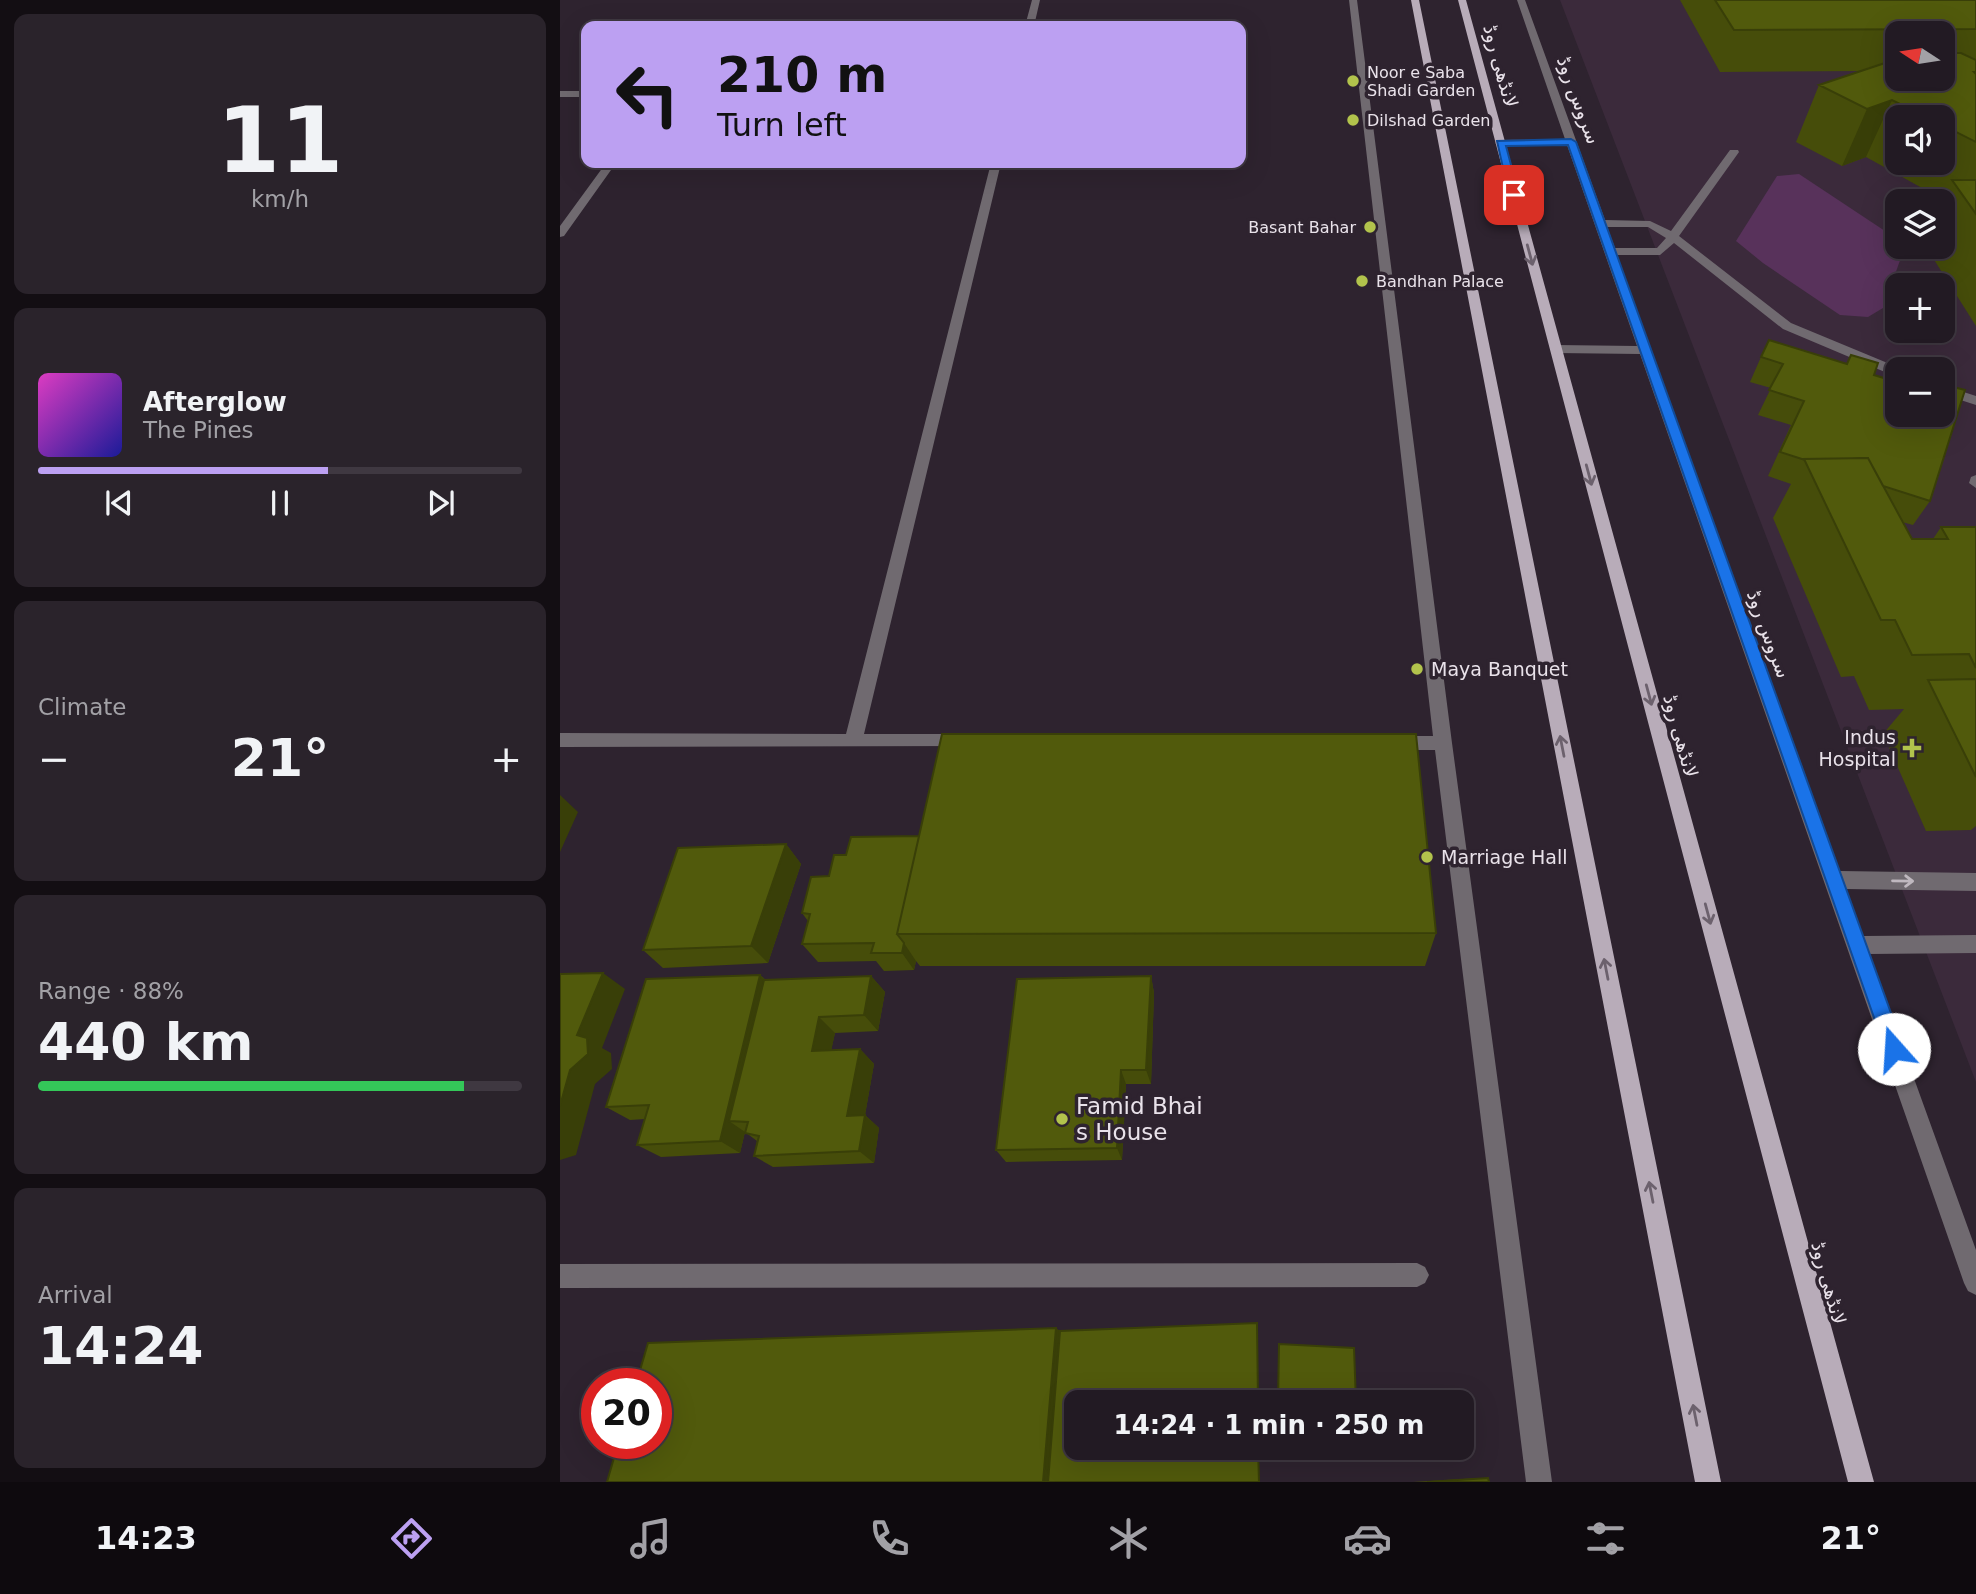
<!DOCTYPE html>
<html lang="en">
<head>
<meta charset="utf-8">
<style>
	body { margin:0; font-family:"DejaVu Sans",Vazirmatn,sans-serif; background:#2a232b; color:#f1f3f6; height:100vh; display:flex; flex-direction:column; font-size:26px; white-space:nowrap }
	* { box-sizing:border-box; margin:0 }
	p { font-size:23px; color:#a2a1a6 }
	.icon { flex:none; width:38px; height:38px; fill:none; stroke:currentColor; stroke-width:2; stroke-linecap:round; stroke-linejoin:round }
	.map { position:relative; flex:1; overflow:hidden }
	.sheet { display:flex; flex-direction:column; gap:14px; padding:14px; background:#130e13; width:560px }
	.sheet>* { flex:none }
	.guide { position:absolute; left:21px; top:21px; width:665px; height:147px; border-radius:14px; box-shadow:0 7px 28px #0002,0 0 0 2px #3f3841; background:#bca0f2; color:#111; overflow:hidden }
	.needle { width:46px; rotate:282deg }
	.controls { position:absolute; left:1325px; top:21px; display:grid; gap:14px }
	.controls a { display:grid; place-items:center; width:70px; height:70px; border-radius:14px; background:#221a23; box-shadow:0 7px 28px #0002,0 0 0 2px #3f3841; font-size:35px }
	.speed { position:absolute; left:21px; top:1368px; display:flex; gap:14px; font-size:35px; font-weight:700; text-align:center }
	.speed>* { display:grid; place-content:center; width:91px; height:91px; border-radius:50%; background:#221a23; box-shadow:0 7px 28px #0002,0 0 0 2px #3f3841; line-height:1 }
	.speed .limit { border:10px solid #d22; background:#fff; color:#111 }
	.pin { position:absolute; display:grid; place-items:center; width:60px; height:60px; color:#fff; margin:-30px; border-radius:14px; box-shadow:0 4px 10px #0006 }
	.me { position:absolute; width:77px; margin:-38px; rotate:341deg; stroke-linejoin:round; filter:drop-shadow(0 0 5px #0008) }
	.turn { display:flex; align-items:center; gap:24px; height:147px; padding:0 21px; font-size:32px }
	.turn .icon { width:91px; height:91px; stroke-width:2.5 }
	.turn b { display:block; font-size:49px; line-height:60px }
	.big { font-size:52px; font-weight:700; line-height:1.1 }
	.sheet .tile { flex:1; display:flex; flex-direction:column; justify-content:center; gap:10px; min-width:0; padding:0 24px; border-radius:14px; background:#2a232b }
	.sheet .dial { align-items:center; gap:0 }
	.dial b { font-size:91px; line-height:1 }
	.song { display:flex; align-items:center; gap:21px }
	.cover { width:84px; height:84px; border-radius:10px; background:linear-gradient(135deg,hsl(310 70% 55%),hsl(240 70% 35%)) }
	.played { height:7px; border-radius:4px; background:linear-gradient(90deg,#bca0f2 60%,#3f3841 60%) }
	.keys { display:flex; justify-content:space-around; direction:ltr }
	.heat { display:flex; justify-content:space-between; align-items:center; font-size:38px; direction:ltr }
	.charge { height:10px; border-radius:5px; background:linear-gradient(90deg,#34c759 88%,#3f3841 0) }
	.trip { position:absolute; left:504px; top:1390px; width:410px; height:70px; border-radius:14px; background:#221a23; box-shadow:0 7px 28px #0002,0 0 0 2px #3f3841; font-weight:700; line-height:70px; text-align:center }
	.dock { display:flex; height:112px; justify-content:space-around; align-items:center; background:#0e0a0e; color:#a2a1a6 }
	.dock .icon { width:49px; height:49px }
	.dock .active { color:#bca0f2 }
	.dock b { font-size:32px; color:#f1f3f6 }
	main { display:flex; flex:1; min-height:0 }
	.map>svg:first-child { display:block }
	.built { fill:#3b2a3b; fill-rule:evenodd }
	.green { fill:#58325b }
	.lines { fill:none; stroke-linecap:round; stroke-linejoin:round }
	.minor { fill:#706a70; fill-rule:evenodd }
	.major { fill:#b8acb9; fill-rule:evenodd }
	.wall { fill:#464d0a; fill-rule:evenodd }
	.shaded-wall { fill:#393f08 }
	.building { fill:#515a0c; stroke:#393f08; stroke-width:2 }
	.oneway { stroke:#6c616d }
	.oneway2 { stroke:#bfb8bf }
	.route { fill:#1a73e8; stroke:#114b97; stroke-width:2 }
	.poi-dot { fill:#b2c34c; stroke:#2e232f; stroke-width:2.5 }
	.labels { text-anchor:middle; stroke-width:7; stroke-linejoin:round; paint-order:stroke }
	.far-poi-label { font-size:16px; fill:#e9e2ea; stroke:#2e232f; text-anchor:start }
	.street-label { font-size:19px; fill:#e9e2ea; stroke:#2e232f }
	.poi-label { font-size:19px; fill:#e9e2ea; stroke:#2e232f; text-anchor:start }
	.near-poi-label { font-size:23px; fill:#e9e2ea; stroke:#2e232f; text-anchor:start }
</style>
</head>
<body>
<main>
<section class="sheet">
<div class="tile dial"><b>11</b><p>km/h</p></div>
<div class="tile">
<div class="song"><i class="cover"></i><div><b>Afterglow</b><p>The Pines</p></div></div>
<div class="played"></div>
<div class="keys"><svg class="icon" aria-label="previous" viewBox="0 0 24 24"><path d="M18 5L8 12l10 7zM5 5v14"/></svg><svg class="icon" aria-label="pause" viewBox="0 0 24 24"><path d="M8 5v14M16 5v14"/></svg><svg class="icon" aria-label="next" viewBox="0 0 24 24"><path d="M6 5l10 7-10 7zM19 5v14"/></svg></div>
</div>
<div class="tile"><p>Climate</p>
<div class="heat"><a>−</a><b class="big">21°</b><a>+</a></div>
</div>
<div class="tile"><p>Range · 88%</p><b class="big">440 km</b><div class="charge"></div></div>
<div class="tile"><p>Arrival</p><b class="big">14:24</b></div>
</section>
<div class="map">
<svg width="1416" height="1482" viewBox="0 0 1416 1482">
	<rect width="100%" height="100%" fill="#2e232f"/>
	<path class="built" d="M1000,0H1416V1082ZM1337,33H1382V79H1337ZM1337,117H1382V163H1337ZM1337,201H1382V247H1337ZM1337,285H1382V331H1337ZM1337,369H1382V415H1337Z"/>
	<path class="green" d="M1239,174L1328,233L1343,252L1323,308L1308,317L1280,315L1203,263L1176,241L1217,176Z"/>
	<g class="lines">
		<path class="minor" d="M472,0H480L474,26H465Z
			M789,0H797L892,743L992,1482H966L875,750H833L827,748L824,743L827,738L833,736H873Z
			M957,0H965L1045,220L1090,221L1111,231L1170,150H1178L1179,152L1119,236L1231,323L1342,369H1337V376L1332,375L1223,329L1114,243L1100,255H1057L1280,871L1416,873V891L1286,889L1303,936L1416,935V953L1309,954L1416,1250V1295L1408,1291L1404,1283L1080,354L996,353L990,349L996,345L1077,346L1007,145L940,146L935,143L940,140L1005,139ZM1047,227H1088L1106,238L1097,248H1055Z
			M0,91H26V97H0Z
			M46,163H56L4,236L0,237V226Z
			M431,163H441L304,734H402L408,736L411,741L408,746L0,747V733L286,734Z
			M1382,385L1416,396V405L1382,394Z
			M1416,475V488L1409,483L1411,477Z
			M857,1263L865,1267L869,1275L865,1283L857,1287L0,1288V1264Z"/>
		<path class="major" d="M851,0H859L1161,1482H1135Z
			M898,0H906L1314,1482H1288Z"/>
	</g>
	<path class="wall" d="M1120,0H1416V326L1366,247H1382V201H1381L1382,199L1306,157L1282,166L1236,142L1259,85L1300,71L1160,72ZM1337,33H1382V79H1337ZM1337,117H1382V163H1337Z
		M1201,357L1314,375L1370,501L1353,525L1342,522L1352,539H1373L1381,527H1416V826L1411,830L1366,831L1323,734L1344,709L1309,710L1294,676L1281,677L1213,518L1231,484L1208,476L1231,425L1198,415L1211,388L1190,382Z
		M226,844L241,864L208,963L103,968L83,950Z
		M242,913L876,933L865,966H360L356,961L354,970L324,971L316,961L258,962L242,944L248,921Z
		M200,975L206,980L311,976L325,992L318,1031L275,1033L271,1050L300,1049L314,1064L305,1115L319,1128L314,1163L213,1167L194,1156L197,1141L185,1132L180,1153L101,1157L77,1145L85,1119L70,1120L46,1107Z
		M591,976L594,993L591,1084H566L562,1160L446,1162L436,1150Z
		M919,1478H928L929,1482H853Z"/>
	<path class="shaded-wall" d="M1332,100L1306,157L1282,166L1307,109Z
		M0,795L18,812L0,852Z
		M226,844L241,864L208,963L191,946Z
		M344,943L356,961L354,970L342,953Z
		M43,973L65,989L42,1048L51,1053L52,1069L35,1084L16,1155L0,1160V1106L17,1035Z
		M200,975L217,991L169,1121L185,1132L180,1153L160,1141Z
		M311,976L325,992L318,1031L304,1015Z
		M591,976L594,993L591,1084L586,1070Z
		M259,1017L275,1033L268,1066L252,1051Z
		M300,1049L314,1064L305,1115L319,1128L314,1163L299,1151L287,1116Z
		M561,1070L566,1084L562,1160L557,1148Z
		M496,1328L508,1337L497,1482H483Z"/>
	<path class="building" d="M1155,0H1416V29L1174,30Z
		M1382,53H1401L1416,60V72H1414L1416,74V142L1382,125V117H1367L1332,100L1307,109L1259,85L1337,59V79H1382Z
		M1392,180H1416V214Z
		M1209,340L1287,364L1291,355L1318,363L1314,375L1337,382V415H1382V384L1405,390L1370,501L1323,486L1308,458L1244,459L1245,460L1220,452L1244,401L1209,390L1223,364L1201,357Z
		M1308,458L1352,539H1388L1381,527H1416V668L1409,654L1352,655L1335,620H1321L1244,459Z
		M1416,679V777L1368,680Z
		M382,734H856L876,933L337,934Z
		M359,836L337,934L344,943L342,953H311L314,943L242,944L250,914L242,913L251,877L269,876L274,855H286L291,837Z
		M226,844L191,946L83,950L118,848Z
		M43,973L17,1035L27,1038L28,1054L10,1070L0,1106V974Z
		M200,975L160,1141L77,1145L89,1105L46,1107L86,979Z
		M311,976L304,1015L259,1017L252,1051L300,1049L287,1116L305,1115L299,1151L194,1156L199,1136L185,1133L188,1122L169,1121L204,980Z
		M591,976L586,1070H561L557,1148L436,1150L457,979Z
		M697,1323L698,1402H516V1447H698L699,1482H488L500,1331Z
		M496,1328L483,1482H47L58,1444H96V1384H76L88,1343Z
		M719,1344L794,1348L796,1402H718Z
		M928,1478L929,1482H867Z"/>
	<defs><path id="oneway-shaft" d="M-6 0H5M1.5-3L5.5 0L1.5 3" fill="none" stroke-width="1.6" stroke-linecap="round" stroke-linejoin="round" transform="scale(1.75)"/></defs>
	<g class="oneway">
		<use href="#oneway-shaft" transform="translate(970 255) rotate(75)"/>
		<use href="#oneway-shaft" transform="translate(1029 475) rotate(75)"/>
		<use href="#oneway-shaft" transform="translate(1089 695) rotate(75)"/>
		<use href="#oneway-shaft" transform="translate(1002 746) rotate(-101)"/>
		<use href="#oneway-shaft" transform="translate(1148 914) rotate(75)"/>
		<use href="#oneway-shaft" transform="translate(1046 969) rotate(-101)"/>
		<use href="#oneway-shaft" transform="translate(1091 1192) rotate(-101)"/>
		<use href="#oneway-shaft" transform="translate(1135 1415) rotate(-101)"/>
	</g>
	<use class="oneway2" href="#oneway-shaft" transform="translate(1343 881) rotate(1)"/>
	<path class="route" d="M1011,139L1016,142L1344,1049L1341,1056L1334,1058L1327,1056L1325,1049L1008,145L946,146L959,195L954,198L949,195L937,141Z"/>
	<g class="poi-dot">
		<circle cx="793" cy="81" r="7"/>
		<circle cx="793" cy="120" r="7"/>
		<circle cx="810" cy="227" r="7"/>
		<circle cx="802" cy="281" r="7"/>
		<circle cx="857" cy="669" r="7"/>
		<path d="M1348.5 737.5h7v7h7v7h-7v7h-7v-7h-7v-7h7z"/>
		<circle cx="867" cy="857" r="7"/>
		<circle cx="502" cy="1119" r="7"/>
	</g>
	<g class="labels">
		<g class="far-poi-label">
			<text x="807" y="78">Noor e Saba<tspan x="807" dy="18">Shadi Garden</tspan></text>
			<text x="807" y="126">Dilshad Garden</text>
			<text x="796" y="233" text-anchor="end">Basant Bahar</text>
			<text x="816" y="287">Bandhan Palace</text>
		</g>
		<g class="street-label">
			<text transform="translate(941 66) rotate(75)" y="7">لانڈھی روڈ</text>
			<text transform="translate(1019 100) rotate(70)" y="7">سروس روڈ</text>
			<text transform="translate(1209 634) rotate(70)" y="7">سروس روڈ</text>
			<text transform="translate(1121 736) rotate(75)" y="7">لانڈھی روڈ</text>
			<text transform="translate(1269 1283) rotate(75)" y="7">لانڈھی روڈ</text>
		</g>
		<g class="poi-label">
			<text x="871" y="676">Maya Banquet</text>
			<text x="1336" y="744" text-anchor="end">Indus<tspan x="1336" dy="22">Hospital</tspan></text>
			<text x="881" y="864">Marriage Hall</text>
		</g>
		<g class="near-poi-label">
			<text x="516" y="1114">Famid Bhai<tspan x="516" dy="26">s House</tspan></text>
		</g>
	</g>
</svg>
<div class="controls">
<a><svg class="needle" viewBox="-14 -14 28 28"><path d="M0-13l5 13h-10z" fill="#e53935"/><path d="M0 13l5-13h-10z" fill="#a2a1a6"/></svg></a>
<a><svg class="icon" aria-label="sound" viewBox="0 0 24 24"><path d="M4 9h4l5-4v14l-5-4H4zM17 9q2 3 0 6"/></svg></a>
<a><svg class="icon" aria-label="layers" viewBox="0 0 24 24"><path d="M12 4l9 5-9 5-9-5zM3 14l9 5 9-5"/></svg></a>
<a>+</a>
<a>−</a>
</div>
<div class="speed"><div class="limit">20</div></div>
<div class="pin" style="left:954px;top:195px;background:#d93025"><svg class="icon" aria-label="arrive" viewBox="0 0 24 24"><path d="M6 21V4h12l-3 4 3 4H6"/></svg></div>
<svg class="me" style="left:1334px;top:1049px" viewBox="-20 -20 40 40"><circle r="19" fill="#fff"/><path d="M0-13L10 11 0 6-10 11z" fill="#1a73e8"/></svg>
<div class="trip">14:24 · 1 min · 250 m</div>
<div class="guide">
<div class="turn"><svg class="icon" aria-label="left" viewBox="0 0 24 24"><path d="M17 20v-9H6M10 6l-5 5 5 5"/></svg><div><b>210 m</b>Turn left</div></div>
</div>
</div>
</main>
<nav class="dock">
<b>14:23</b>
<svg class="icon active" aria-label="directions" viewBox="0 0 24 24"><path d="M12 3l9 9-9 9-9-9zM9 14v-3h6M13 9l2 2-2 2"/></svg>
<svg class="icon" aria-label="music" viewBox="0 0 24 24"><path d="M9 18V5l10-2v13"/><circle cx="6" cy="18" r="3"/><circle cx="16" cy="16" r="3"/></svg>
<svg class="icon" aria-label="phone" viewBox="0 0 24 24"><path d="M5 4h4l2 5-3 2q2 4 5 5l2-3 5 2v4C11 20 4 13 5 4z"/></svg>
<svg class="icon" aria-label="climate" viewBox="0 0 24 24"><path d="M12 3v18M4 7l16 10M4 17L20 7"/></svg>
<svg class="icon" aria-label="car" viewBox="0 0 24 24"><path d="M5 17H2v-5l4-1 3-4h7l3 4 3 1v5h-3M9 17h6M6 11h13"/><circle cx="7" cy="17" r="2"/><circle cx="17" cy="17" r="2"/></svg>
<svg class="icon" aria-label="filters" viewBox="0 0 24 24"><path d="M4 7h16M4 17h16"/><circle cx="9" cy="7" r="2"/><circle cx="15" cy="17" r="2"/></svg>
<b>21°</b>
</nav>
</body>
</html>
